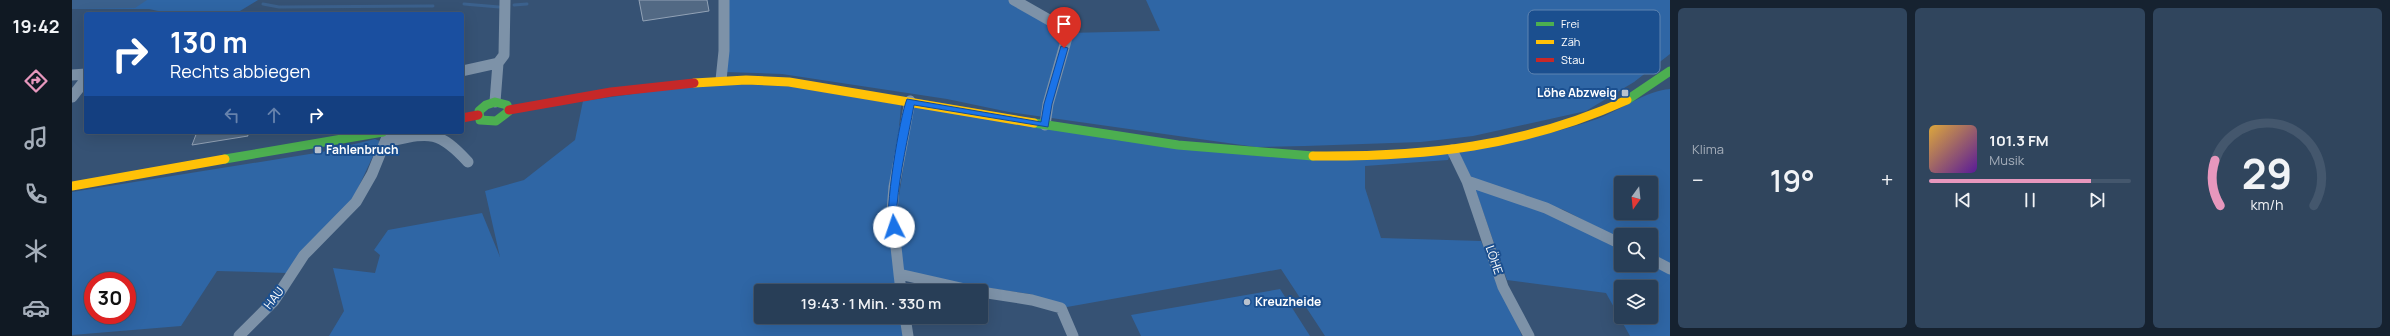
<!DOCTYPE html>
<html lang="de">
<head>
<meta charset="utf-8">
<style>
	body { margin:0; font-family:Manrope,sans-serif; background:#30455d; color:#f1f3f6; height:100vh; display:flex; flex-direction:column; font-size:15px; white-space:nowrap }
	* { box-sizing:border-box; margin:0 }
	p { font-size:13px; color:#a5aeba }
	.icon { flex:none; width:22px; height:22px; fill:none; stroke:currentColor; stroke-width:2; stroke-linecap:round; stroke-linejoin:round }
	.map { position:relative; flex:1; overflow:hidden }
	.details { display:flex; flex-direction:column; gap:8px; padding:8px; background:#162230; width:720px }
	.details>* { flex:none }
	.top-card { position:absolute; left:12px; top:12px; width:380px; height:122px; border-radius:4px; box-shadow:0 4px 16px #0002,0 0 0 1px #44576d; background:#1a4fa0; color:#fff; overflow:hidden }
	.needle { width:26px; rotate:195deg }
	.fabs { position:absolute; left:1542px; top:176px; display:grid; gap:8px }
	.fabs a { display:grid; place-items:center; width:44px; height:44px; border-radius:4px; background:#283e57; box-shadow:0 4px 16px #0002,0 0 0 1px #44576d; font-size:20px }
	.speed { position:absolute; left:12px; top:272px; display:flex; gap:8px; font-size:20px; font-weight:700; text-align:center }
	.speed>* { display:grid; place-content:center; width:52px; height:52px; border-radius:50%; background:#283e57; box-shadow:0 4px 16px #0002,0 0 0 1px #44576d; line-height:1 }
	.speed .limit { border:6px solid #d22; background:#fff; color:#111 }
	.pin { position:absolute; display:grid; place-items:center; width:34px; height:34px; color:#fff; margin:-41px -17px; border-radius:50% 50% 50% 0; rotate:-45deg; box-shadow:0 0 4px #0007 }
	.pin .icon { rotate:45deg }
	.me { position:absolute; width:44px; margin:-22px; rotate:356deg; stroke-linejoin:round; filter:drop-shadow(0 0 3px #0008) }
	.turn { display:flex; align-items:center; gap:14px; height:84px; padding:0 20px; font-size:18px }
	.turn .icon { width:52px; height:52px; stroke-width:2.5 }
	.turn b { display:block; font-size:28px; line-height:34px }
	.lanes { display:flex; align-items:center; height:38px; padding:0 20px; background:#0003; justify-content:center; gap:20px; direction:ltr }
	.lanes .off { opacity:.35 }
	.big { font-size:30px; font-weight:600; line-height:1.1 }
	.details .tile { flex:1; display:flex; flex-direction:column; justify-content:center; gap:6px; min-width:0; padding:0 14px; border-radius:6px; background:#30455d }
	.details .dial { align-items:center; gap:0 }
	.dial svg { height:104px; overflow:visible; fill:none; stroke:#44576d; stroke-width:7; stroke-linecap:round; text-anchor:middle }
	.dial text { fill:#f1f3f6; stroke:none }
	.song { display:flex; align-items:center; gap:12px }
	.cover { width:48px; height:48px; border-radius:6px; background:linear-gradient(135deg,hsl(40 70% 55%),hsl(270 70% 35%)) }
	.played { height:4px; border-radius:2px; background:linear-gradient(90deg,#e797bd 80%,#44576d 80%) }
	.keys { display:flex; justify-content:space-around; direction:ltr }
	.heat { display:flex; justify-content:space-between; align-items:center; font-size:22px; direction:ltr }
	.details .tiles { flex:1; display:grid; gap:8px; grid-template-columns:repeat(3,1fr) }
	.trip { position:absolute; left:682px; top:284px; width:234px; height:40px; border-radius:4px; background:#283e57; box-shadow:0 4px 16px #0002,0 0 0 1px #44576d; font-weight:600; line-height:40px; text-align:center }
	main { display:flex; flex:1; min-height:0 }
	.menu { display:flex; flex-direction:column; width:72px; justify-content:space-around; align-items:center; background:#101923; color:#a5aeba }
	.menu .icon { width:28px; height:28px }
	.menu .on { color:#e797bd }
	.menu b { font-size:18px; color:#f1f3f6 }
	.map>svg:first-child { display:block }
	.green { fill:#2f66a5; fill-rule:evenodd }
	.water { fill:#3b618d }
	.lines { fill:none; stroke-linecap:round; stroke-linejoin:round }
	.stream { stroke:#3b618d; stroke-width:3 }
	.building { fill:#526984; stroke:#92a2b6 }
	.street { stroke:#7d92a8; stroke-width:11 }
	.fast { stroke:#4caf50; stroke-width:9 }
	.slow { stroke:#ffc107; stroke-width:9 }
	.jam { stroke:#c62828; stroke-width:9 }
	.route { fill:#1a73e8; stroke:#114b97 }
	.poi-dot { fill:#b9c2ce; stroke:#1b4f8f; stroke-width:1.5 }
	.labels { text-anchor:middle; stroke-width:4; stroke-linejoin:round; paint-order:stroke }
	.poi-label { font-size:12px; font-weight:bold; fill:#fff; stroke:#1b4f8f; text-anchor:start }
	.street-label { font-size:12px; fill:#fff; stroke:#1b4f8f }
	.key { fill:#1b4f8f; stroke:#5f84b1; stroke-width:1 }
	.key-label { font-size:11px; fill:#fff }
</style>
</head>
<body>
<main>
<nav class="menu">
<b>19:42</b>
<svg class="icon on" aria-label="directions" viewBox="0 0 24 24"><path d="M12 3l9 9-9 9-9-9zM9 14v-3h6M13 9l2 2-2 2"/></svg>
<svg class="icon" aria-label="music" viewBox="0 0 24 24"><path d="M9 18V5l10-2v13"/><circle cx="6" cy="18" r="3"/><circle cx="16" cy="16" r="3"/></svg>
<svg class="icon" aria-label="phone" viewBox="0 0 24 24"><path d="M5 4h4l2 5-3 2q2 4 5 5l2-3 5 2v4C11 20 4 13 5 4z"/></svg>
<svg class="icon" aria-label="climate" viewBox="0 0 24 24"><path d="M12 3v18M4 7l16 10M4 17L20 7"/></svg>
<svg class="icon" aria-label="car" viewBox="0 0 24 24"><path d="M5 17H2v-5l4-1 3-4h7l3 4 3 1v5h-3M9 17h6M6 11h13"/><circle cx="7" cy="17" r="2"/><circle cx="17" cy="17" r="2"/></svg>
</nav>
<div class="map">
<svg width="1598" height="336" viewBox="0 0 1598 336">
	<rect width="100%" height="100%" fill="#365274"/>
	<path class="green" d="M0,0H186L163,14H100L77,9H0Z
		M652,0H951L993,33L1088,31L1074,0H1598V54L1562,82L1514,111L1401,136L1349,142L1233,146L1184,147L937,112L875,99L710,74L653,72Z
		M655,84L716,86L829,105L820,211L829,291H689V317H833L836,336H257L272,311L261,268L303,273L308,255L302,250L316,230L410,213L428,257L413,191L452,180L503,140L511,101L618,86Z
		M1598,89V265L1579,255V235H1549V240L1492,210L1400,179L1386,153C1435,143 1478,135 1525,119C1549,110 1573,91 1598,89ZM1549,183H1579V213H1549Z
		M841,105L1187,156L1379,151L1376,160L1293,166V188L1309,238L1409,241L1450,336H1253L1209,269L995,307L958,294L874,282L831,271L825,209Z
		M303,139L308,141L280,201L216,273L145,271L109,326L0,335V192L250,152ZM21,281H55V315H21Z
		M1402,186L1433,195L1549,247V265H1579L1598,272V336H1558L1534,293L1435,280ZM1549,287H1579V317H1549Z
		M1208,289L1238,336H1069L1059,315Z"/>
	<path class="water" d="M0,0H75L63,8L0,9Z"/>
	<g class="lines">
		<path class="stream" d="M191,4L207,7L361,6
			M392,4L427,7
			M442,5L455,4"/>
	</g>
	<path class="building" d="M567,0H635L637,11L571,21Z
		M125,132H175L176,136L120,145Z"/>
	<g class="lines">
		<path class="street" d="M942,0L986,25L996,34L976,104L973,125
			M390,71L426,63L432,55L433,0
			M0,75L14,74
			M649,80L652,51V0
			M0,97L14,79
			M838,101L822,187L820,211L827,274L902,291
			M423,102L426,63
			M314,142C356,133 365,128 396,162
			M1380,150L1395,181L1431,287L1457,336
			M1395,181L1474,208L1549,244
			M1579,259L1598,269
			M827,274L829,291
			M909,292L960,300L989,308L1001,336
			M833,317L836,336
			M167,336L202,301L232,255L284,202L300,174L317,132"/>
		<path class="fast" d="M1555,100L1598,71
			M423,102L435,105L437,111L424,121L408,120L407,111L414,105Z
			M962,123L1106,145L1241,156
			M153,159L311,132"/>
		<path class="slow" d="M622,83L674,80L717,82L962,123
			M1241,156C1354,157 1451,147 1555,100
			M0,186L153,159"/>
		<path class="jam" d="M437,110L539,92L622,83
			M390,118L406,115"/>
	</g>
	<path class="route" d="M989,46L996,48L980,104L976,127L842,105C836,138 828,171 825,205C825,213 828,223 825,230H818C811,216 828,115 835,99L969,122L972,104Z"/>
	<g class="poi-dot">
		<rect x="1549" y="89" width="8" height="8" rx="2"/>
		<rect x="242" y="146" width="8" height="8" rx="2"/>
		<circle cx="1175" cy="302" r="4"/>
	</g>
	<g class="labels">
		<g class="poi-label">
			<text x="1545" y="97" text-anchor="end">Löhe Abzweig</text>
			<text x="254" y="154">Fahlenbruch</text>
			<text x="1183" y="306">Kreuzheide</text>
		</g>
		<g class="street-label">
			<text transform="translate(1422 260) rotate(71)" y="4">LÖHE</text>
			<text transform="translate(202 298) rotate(-52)" y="4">HAU</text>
		</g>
	</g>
	<rect x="1456" y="10" width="132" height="64" rx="6" class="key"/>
	<rect x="1464" y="22" width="18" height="4" fill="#4caf50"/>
	<rect x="1464" y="40" width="18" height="4" fill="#ffc107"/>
	<rect x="1464" y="58" width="18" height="4" fill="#c62828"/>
	<g class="key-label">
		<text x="1489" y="28">Frei</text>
		<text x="1489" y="46">Zäh</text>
		<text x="1489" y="64">Stau</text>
	</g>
</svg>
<div class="fabs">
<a><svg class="needle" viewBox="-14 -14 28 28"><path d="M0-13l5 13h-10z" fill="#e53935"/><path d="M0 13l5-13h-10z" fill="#a5aeba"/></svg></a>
<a><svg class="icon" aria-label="search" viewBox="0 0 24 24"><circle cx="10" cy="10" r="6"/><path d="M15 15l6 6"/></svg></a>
<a><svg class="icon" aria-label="layers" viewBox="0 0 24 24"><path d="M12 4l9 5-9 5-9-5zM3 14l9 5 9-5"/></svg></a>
</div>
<div class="speed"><div class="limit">30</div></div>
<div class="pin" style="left:992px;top:48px;background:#d93025"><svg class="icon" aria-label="arrive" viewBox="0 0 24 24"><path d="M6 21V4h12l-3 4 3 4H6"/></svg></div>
<svg class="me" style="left:822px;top:227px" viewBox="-20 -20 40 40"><circle r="19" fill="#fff"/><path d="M0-13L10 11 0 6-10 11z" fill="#1a73e8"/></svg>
<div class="trip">19:43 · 1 Min. · 330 m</div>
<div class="top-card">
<div class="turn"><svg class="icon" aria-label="right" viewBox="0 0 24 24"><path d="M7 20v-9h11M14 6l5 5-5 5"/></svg><div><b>130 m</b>Rechts abbiegen</div></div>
<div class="lanes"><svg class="icon off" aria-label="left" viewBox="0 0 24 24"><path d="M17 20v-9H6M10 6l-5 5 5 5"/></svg><svg class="icon off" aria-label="ahead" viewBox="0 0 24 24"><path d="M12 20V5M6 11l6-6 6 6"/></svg><svg class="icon" aria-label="right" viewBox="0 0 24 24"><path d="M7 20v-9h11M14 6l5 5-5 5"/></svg></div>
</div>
</div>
<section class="details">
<div class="tiles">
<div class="tile"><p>Klima</p>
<div class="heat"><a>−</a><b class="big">19°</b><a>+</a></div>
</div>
<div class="tile">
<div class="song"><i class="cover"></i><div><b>101.3 FM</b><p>Musik</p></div></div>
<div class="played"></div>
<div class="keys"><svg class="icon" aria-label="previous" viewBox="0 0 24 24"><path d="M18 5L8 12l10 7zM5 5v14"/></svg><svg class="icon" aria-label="pause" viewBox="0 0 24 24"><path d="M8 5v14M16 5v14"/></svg><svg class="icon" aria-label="next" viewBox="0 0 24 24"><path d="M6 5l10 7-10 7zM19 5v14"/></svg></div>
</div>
<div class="tile dial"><svg viewBox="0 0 100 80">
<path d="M14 69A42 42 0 1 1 86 69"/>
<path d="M14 69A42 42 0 0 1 10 34" stroke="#e797bd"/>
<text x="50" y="56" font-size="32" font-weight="700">29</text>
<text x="50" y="72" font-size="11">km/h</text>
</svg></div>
</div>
</section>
</main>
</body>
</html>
